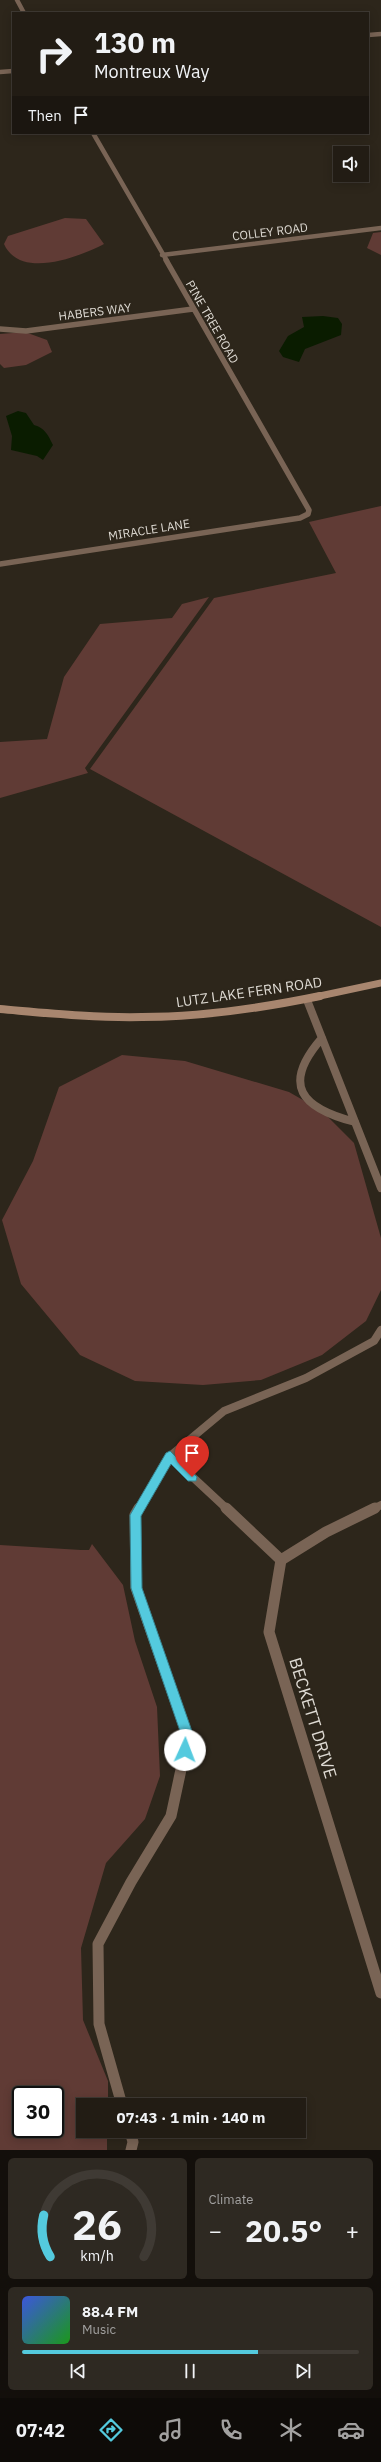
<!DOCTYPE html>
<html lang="en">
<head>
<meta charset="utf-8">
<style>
	body { margin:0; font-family:"IBM Plex Sans",sans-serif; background:#2e2922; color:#f1f3f6; height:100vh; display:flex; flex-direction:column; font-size:15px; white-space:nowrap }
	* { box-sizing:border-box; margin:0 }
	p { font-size:13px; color:#a2a1a0 }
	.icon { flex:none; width:22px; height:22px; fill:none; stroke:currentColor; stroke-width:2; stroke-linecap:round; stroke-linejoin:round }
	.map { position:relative; height:2150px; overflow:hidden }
	.drawer { display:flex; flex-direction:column; gap:8px; padding:8px; background:#130f0b; flex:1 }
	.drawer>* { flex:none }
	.guide { position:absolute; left:12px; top:12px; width:357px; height:122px; border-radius:0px; box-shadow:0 2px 10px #0003,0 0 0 1px #3f3a34; background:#221c14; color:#f1f3f6; overflow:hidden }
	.buttons { position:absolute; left:333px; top:146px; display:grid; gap:8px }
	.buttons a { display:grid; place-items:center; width:36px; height:36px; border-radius:0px; background:#221c14; box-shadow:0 2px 10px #0003,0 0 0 1px #3f3a34; font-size:20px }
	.speed { position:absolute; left:12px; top:2086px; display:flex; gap:8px; font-size:20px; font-weight:700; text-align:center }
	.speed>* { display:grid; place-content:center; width:52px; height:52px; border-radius:50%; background:#221c14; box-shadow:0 2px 10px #0003,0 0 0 1px #3f3a34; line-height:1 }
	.speed .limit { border:2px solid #111; border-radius:6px; background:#fff; color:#111 }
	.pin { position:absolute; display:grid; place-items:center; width:34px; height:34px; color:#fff; margin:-41px -17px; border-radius:50% 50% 50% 0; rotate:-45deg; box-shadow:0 0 4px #0007 }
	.pin .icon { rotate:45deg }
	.me { position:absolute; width:44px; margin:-22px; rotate:2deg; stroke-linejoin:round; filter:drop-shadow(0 0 3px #0008) }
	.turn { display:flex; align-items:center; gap:14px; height:84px; padding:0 16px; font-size:18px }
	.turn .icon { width:52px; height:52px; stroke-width:2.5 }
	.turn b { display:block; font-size:28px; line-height:34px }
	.then { display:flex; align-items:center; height:38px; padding:0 16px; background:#0003; gap:8px; font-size:15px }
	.big { font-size:30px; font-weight:700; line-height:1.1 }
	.drawer .card { flex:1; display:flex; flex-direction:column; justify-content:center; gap:6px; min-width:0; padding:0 14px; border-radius:6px; background:#2e2922 }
	.drawer .dial { align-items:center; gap:0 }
	.dial svg { height:104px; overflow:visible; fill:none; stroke:#3f3a34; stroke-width:7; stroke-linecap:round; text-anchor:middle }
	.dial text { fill:#f1f3f6; stroke:none }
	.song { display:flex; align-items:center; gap:12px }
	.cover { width:48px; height:48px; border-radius:6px; background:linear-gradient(135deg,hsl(230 70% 55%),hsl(120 70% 35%)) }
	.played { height:4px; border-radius:2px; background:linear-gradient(90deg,#54cade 70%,#3f3a34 70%) }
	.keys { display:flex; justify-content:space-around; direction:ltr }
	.heat { display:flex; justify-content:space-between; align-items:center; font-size:22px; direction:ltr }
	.drawer .tiles { flex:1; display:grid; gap:8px; grid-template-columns:1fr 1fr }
	.card:last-child { grid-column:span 2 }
	.trip { position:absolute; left:76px; top:2098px; width:230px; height:40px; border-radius:0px; background:#221c14; box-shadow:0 2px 10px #0003,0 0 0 1px #3f3a34; font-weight:700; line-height:40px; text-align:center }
	.dock { display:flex; height:64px; justify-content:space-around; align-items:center; background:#0e0b08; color:#a2a1a0 }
	.dock .icon { width:28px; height:28px }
	.dock .active { color:#54cade }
	.dock b { font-size:18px; color:#f1f3f6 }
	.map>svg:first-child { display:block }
	.green { fill:#603b35; fill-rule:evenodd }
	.water { fill:#0a1c00 }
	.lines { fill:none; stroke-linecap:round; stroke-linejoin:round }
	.street-far3 { stroke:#796455; stroke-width:4.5 }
	.street-far2 { stroke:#796455; stroke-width:5.5 }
	.street-far1 { stroke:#796455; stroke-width:8 }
	.street { stroke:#796455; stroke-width:11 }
	.secondary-far1 { stroke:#a8866f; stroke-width:7 }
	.secondary { stroke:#a8866f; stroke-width:8 }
	.route { fill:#54cade; stroke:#378390 }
	.labels { text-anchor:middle; stroke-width:4; stroke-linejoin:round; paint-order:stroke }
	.far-street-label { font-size:12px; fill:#dedad3; stroke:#2d261b }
	.street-label { font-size:14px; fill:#dedad3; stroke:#2d261b }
	.near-street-label { font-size:17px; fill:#dedad3; stroke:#2d261b }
</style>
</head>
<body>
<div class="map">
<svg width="381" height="2150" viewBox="0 0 381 2150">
	<rect width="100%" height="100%" fill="#2d261b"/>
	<path class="green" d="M65,218L86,219L104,244C79,257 20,280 4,244L8,236Z
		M381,232V255L367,248L373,233Z
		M25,332L47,340L52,352L26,365L4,368L0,364V334Z
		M381,506V927L90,769L214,598L336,573L309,522Z
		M209,597L85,768L88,773L0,798V742L47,739L64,677L100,624L172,618L182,604Z
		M122,1055L185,1061L289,1092L322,1111L354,1143L381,1238V1290L366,1321L322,1355L261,1380L203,1385L135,1381L80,1355L21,1284L2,1220L33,1161L59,1087Z
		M92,1544L123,1585L135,1641L157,1707L160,1776L145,1819L106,1863L81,1948L83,2020L108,2081V2105H83V2131H107V2150H0V1545L81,1550H89ZM21,2095H55V2129H21Z"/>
	<path class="water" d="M323,316L338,318L342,324L341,335L305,349L299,362L283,357L279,351L288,336L304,327L302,317Z
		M18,411L26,413L34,425C45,428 48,435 53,445L43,460L37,456L11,450L12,436L6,416Z"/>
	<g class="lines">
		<path class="street-far3" d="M17,0L24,13
			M368,35L381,34
			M0,72L13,71
			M93,133L167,261
			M162,255L381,228"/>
		<path class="street-far2" d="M0,329L26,331L193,309
			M0,564L300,518L308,514L309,510L166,260"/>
		<path class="street-far1" d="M307,1000L381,1188
			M322,1038C281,1085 301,1108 355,1122
			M170,1456L227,1509
			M138,1509L170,1456L224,1411L306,1378L374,1341L381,1330
			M373,1509L381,1505"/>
		<path class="street" d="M226,1508L281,1560
			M375,1508L326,1532L281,1560L269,1632L381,1993
			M122,2105L99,2024L98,1944L131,1882L171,1816L188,1737L136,1588L135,1515L139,1508
			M130,2131L133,2142L131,2150"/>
		<path class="secondary-far1" d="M315,997L381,983"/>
		<path class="secondary" d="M0,1009C47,1013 95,1018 142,1017C202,1017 262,1008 320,996"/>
	</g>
	<path class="route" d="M170,1451L197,1477L196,1481H188L171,1464L141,1516L142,1588L194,1737L189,1754L185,1756L181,1754L179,1750L182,1737L131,1588L130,1515L166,1453Z"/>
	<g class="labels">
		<g class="far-street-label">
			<text transform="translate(270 232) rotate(-7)" y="4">COLLEY ROAD</text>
			<text transform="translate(95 312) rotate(-7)" y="4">HABERS WAY</text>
			<text transform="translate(212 322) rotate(60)" y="4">PINE TREE ROAD</text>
			<text transform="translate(149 530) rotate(-9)" y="4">MIRACLE LANE</text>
		</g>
		<g class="street-label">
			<text transform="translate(249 992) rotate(-8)" y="5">LUTZ LAKE FERN ROAD</text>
		</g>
		<g class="near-street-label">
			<text transform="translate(313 1718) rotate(73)" y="6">BECKETT DRIVE</text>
		</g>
	</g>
</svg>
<div class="buttons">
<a><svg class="icon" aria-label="sound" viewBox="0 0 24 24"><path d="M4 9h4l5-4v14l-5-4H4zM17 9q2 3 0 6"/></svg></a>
</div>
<div class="speed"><div class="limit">30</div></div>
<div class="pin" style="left:192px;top:1477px;background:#d93025"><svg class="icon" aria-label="arrive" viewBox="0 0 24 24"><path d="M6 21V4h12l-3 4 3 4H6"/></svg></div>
<svg class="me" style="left:185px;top:1750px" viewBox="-20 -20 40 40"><circle r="19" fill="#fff"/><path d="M0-13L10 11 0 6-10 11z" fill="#54cade"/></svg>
<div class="trip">07:43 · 1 min · 140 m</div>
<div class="guide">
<div class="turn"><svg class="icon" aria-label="right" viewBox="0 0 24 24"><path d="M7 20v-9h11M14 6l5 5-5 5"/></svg><div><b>130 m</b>Montreux Way</div></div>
<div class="then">Then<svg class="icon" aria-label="arrive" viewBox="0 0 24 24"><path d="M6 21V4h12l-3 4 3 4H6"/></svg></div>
</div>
</div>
<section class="drawer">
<div class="tiles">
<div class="card dial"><svg viewBox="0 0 100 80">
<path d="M14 69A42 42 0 1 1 86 69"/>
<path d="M14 69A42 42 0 0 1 9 37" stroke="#54cade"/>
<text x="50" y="56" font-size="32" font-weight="700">26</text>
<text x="50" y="72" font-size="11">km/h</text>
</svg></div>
<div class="card"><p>Climate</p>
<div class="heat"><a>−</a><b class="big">20.5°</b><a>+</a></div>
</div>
<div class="card">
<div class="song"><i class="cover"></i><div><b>88.4 FM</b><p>Music</p></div></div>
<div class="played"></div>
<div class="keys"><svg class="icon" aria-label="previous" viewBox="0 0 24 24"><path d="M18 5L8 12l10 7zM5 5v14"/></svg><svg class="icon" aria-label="pause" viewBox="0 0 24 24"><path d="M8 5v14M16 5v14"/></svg><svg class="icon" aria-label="next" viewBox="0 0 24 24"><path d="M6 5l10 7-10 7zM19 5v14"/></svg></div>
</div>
</div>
</section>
<nav class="dock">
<b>07:42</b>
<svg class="icon active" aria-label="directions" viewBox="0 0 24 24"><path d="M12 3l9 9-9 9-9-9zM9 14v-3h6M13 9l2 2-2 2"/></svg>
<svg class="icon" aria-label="music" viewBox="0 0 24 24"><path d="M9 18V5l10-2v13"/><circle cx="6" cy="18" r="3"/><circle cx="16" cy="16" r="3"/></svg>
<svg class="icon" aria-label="phone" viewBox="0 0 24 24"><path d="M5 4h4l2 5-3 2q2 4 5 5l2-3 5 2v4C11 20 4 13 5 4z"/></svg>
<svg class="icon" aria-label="climate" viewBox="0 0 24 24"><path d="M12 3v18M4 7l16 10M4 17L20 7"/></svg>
<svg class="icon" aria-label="car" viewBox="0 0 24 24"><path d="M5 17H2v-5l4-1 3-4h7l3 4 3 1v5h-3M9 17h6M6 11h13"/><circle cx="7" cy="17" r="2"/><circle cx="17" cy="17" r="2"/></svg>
</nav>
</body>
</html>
